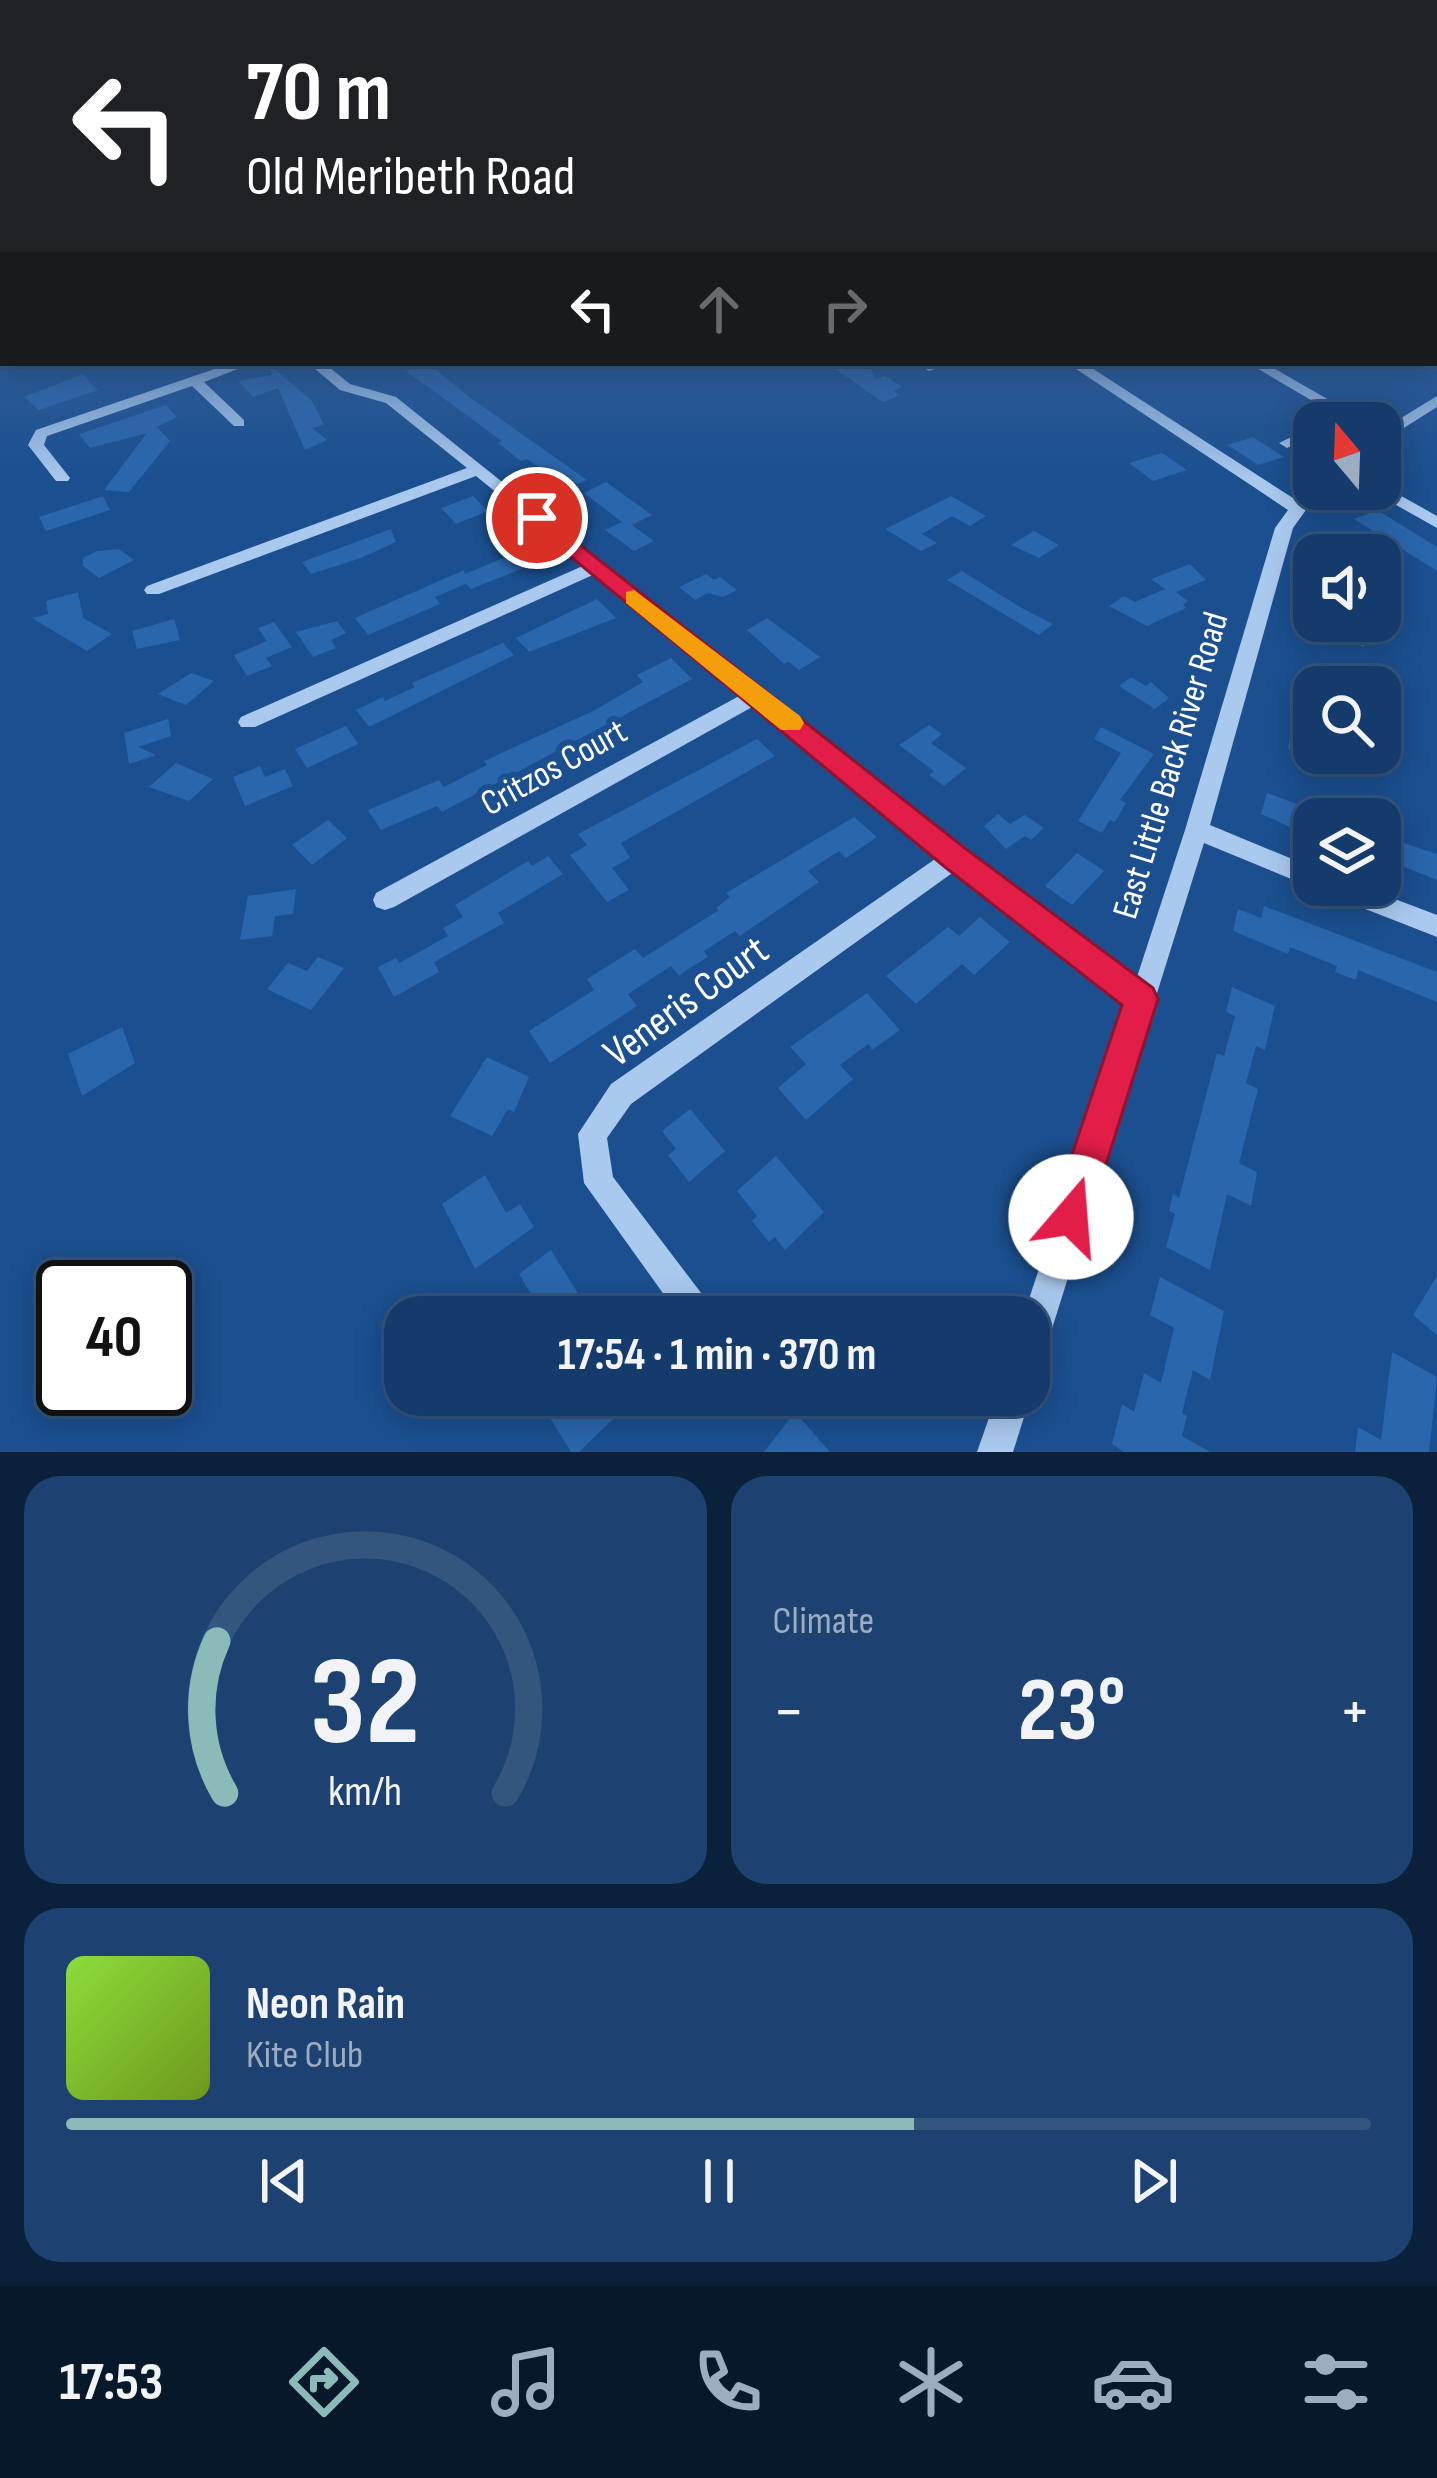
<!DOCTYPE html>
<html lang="en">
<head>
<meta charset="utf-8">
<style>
	body { margin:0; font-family:"Sofia Sans Condensed",sans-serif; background:#1d4271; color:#f1f3f6; height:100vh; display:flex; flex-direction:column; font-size:45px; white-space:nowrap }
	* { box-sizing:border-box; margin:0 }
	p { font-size:39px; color:#9dadc1 }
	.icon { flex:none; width:66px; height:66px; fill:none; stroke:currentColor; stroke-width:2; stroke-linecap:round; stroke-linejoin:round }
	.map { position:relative; height:1452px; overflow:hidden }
	.panel { display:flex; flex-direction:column; gap:24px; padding:24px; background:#0b203b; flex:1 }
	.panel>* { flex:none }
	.top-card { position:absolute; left:0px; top:0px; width:1437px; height:366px; box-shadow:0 6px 30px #0003,0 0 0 3px #33557e; background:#202124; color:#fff; overflow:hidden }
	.needle { width:78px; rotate:341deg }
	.controls { position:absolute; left:1293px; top:402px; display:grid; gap:24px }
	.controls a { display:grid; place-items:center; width:108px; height:108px; border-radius:24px; background:#143b6b; box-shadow:0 6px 30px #0003,0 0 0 3px #33557e; font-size:60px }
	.speed { position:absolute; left:36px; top:1260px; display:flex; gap:24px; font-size:60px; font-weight:700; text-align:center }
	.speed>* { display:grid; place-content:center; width:156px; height:156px; border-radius:50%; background:#143b6b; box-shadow:0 6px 30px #0003,0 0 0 3px #33557e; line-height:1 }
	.speed .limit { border:6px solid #111; border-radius:18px; background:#fff; color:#111 }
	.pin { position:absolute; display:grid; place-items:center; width:102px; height:102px; color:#fff; margin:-51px; border:6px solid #fff; border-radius:50%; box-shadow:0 3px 12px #0007 }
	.me { position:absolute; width:132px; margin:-66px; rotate:18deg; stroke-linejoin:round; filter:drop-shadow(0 0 9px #0008) }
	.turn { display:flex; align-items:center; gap:42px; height:252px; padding:0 48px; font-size:54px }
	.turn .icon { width:156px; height:156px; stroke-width:2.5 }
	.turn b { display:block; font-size:84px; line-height:102px }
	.lanes { display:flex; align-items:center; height:114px; padding:0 48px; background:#0003; justify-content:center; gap:60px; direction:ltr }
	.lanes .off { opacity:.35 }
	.big { font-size:90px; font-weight:700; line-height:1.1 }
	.panel .tile { flex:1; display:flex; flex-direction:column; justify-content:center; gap:18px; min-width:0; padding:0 42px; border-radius:36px; background:#1d4271 }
	.panel .dial { align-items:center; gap:0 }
	.dial svg { height:312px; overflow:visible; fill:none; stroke:#33557e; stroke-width:7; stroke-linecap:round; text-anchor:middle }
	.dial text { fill:#f1f3f6; stroke:none }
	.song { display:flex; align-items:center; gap:36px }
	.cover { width:144px; height:144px; border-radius:18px; background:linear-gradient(135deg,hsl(90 70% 55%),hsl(80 70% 35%)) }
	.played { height:12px; border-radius:6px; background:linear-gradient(90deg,#8bbbb9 65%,#33557e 65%) }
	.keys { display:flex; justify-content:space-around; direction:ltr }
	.heat { display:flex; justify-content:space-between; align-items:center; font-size:66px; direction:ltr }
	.panel .tiles { flex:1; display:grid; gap:24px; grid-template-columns:1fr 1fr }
	.tile:last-child { grid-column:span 2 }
	.trip { position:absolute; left:384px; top:1296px; width:666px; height:120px; border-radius:36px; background:#143b6b; box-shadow:0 6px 30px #0003,0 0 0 3px #33557e; font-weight:700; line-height:120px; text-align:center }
	.tab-bar { display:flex; height:192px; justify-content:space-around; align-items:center; background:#08182b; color:#9dadc1 }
	.tab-bar .icon { width:84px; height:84px }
	.tab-bar .on { color:#8bbbb9 }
	.tab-bar b { font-size:54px; color:#f1f3f6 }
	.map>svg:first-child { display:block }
	.building { fill:#2a66ad }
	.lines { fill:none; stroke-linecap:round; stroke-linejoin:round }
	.minor { fill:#a9c9ee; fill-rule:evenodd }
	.route { fill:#e11d48; stroke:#92132f; stroke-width:3 }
	.slow { fill:#f59e0b }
	.labels { text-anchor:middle; stroke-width:12; stroke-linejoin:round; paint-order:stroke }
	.street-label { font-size:36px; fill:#fff; stroke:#1b4f8f }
	.near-street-label { font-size:42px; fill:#fff; stroke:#1b4f8f }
</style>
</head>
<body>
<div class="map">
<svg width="1437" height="1452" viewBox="0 0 1437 1452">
	<rect width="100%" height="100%" fill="#1b4f8f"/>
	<path class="building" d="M267,363L312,401L324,425L312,428L327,440L305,450L278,388L253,397L238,381L272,375Z
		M428,363L468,396L587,480L568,488L527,459L521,461L498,443L502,441L406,371Z
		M828,364H869L875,379L885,376L902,387L893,391L900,395L883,402Z
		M83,374L98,390L39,410L24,397Z
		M166,405L177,417L157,427L170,441L129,492L104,490L147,433L90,448L79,434Z
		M1253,437L1284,457L1258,465L1228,445Z
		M1162,453L1187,470L1153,481L1129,463Z
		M606,482L652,515L632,525L654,541L634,551L605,530L622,522L584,493Z
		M103,496L110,510L46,531L39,517Z
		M473,496L488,511L456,524L441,508Z
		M951,496L986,516L970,526L952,516L922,534L937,543L921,551L885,529Z
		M1377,510L1437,547V571L1354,519Z
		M391,529L396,542L361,558L311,574L302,562Z
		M1034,531L1059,545L1039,558L1011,545Z
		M535,545L549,558L471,589L466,584L435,597L440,604L368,635L355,618L464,570L465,574Z
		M119,549L134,560L99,578L83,566V558L97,551Z
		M1190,564L1206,580L1176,592L1188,601L1183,605L1186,608L1147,626L1109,606L1124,596L1135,602L1165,589L1151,579Z
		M962,571L1020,607L1053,624L1039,635L947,580Z
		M706,574L714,580L720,577L737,590L723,597L708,593L695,600L679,587Z
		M78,592L83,618L112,634L87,651L32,618L48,614L46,601Z
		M597,599L616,618L529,652L516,638Z
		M767,618L820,657L799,670L789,662L784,664L747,630Z
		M174,619L180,640L137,649L132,631Z
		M337,621L346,633L331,640L336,648L313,657L296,632Z
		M1343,621H1395L1363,647L1332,629Z
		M274,622L292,647L266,658L272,666L247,676L234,655L267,641L258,628Z
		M503,643L514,655L369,727L356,710L383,697L385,701L415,687L412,683Z
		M671,658L692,679L442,812L437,806L381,830L368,810L439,780L444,787L487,765L484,761L595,710L643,682L637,675Z
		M191,673L214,681L186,705L158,694Z
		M1131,677L1146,686L1151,682L1169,698L1155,709L1119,686Z
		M168,719L171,736L138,747L156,755L129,764L124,733Z
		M1293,719L1314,727V758L1288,749Z
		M929,725L942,734L931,743L966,768L944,786L929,775L934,771L899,745Z
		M346,726L358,744L307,768L295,749Z
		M1101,727L1154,754L1120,800L1126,803L1115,822L1110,820L1102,833L1078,821L1121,753L1094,739Z
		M757,739L775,756L621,843L630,858L612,868L629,890L607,902L570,855L587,845L578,834Z
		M176,763L213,779L189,801L149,787Z
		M260,766L265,777L285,769L293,786L245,806L233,777Z
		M1267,793L1310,809L1304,833L1261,814Z
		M998,814L1010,824L1025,815L1044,828L1031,840L1025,836L1006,849L984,826Z
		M854,817L877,837L846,858L839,851L808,871L819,882L740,936L735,931L704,951L708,957L687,970L679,976L671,966L628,994L637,1006L550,1063L529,1031L594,990L587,979L635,949L643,958L719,910L716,908L730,897L726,893Z
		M328,820L347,838L312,865L292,845Z
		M1380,835L1437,854V880L1380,857Z
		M1077,853L1104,871L1072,905L1045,886Z
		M548,856L563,874L498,913L504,923L434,962L439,972L394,997L378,967L396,958L399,963L448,936L443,928L463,917L455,905L528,861L532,866Z
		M296,889L293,914L275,916L272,936L240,940L248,896Z
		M1264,906L1437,972V1002L1358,970L1356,980L1335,972L1337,966L1290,947L1288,954L1233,931L1238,909L1261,918Z
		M980,917L1010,942L974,975L962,964L916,1004L886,976L948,927L959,936Z
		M318,957L344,968L311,1010L267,989L288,963L307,971Z
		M1232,987L1275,1006L1265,1050L1256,1046L1246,1083L1258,1089L1239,1163L1257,1172L1251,1206L1227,1194L1210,1270L1166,1247L1175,1214L1169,1211L1173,1194L1179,1198L1217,1053L1224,1056L1235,1016L1226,1012Z
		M867,993L900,1030L872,1050L868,1044L840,1065L853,1079L806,1120L778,1088L806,1064L790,1047Z
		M122,1027L135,1063L82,1096L68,1054Z
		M487,1057L529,1077L514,1112L508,1109L492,1136L450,1116Z
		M690,1109L725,1151L689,1182L668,1155L676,1149L662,1131Z
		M776,1156L824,1212L785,1250L775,1237L769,1242L752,1221L757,1216L737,1191Z
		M485,1175L506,1213L520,1204L534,1227L475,1269L442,1204Z
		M551,1250L586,1306L573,1317H545L519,1274Z
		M1437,1276V1335L1413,1315Z
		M1160,1277L1224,1311L1210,1380L1193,1370L1182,1413L1187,1416L1182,1436L1210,1452H1124L1112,1444L1122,1404L1134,1412L1144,1373L1161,1383L1174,1328L1150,1315Z
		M821,1295L895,1310L894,1317H819Z
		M1392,1352L1437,1377L1429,1452H1355L1358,1427L1381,1440Z
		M536,1395H605L618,1414L579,1452H571Z
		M795,1412L830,1452H764Z"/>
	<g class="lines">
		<path class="minor" d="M1434,296L1437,297V305L1434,304Z
			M232,363H253L204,382L244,420V426H234L192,386L47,436L44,445L70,478L68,481H56L28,445L36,430Z
			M308,363H324L350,384L396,397L963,851L1136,980L1185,830L1275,528L1288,510L1067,363H1084L1296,500L1308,484L1314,482V489H1321L1293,528L1210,825L1314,868V885H1358L1437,915V937L1322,892L1319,886L1306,885L1204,843L1046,1348L1041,1360L1029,1365V1317H1023L1127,1004L955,871L631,1104L607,1138L613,1177L711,1306L716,1317H680L584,1183L578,1134L611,1084L938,857L754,706L394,907L385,910L376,907L373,900L376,893L741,695L595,574L255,727H241L238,722L241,717L585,565L476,476L159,594H147L144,590L147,586L467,468L386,403L340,390Z
			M952,363L929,371L922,367L928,363Z
			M1248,363H1265L1369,423H1350Z
			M1437,396V407L1380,443V431Z
			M1314,426V437L1287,448L1279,443Z
			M1380,484L1437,516V528L1373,492L1371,489H1380Z
			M1029,1390L1031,1395L1013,1452H977L997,1395H1029Z"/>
	</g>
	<linearGradient id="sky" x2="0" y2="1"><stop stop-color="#0f2b4f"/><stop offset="0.58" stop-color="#39639b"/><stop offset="1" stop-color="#39639b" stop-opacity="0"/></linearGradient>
	<rect width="1437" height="481" fill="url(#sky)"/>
	<path class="route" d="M537,511L966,849L1153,988L1158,999L1085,1231L1071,1237L1057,1231L1051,1217L1122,1005L945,867L529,522V513Z"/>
	<path class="slow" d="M634,590L800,716L804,723L800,730H781L626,603V592Z"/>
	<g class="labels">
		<g class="street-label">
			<text transform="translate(1169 765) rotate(-73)" y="13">East Little Back River Road</text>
			<text transform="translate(553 766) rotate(-29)" y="13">Critzos Court</text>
		</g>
		<g class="near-street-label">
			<text transform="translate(685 1000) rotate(-36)" y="15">Veneris Court</text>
		</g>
	</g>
</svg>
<div class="controls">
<a><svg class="needle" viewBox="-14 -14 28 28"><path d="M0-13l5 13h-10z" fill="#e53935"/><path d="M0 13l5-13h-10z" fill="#9dadc1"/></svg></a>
<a><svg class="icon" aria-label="sound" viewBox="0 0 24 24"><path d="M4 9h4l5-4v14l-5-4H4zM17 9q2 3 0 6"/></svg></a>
<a><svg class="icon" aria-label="search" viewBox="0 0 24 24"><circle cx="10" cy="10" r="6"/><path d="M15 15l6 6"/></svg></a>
<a><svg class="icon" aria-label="layers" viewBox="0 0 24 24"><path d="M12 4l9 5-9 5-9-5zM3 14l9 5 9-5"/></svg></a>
</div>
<div class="speed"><div class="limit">40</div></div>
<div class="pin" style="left:537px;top:518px;background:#d93025"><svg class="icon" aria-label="arrive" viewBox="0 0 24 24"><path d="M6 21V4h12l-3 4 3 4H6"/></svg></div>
<svg class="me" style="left:1071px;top:1217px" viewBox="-20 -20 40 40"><circle r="19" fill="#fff"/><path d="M0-13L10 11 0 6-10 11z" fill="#e11d48"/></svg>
<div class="trip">17:54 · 1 min · 370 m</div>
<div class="top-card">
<div class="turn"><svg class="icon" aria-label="left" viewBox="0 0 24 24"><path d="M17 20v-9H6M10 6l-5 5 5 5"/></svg><div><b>70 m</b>Old Meribeth Road</div></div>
<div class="lanes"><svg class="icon" aria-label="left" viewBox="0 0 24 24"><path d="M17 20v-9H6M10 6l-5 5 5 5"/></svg><svg class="icon off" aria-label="ahead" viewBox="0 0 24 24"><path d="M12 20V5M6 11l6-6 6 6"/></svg><svg class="icon off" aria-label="right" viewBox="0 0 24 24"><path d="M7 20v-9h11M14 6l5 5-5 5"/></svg></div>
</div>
</div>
<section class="panel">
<div class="tiles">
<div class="tile dial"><svg viewBox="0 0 100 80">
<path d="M14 69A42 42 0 1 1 86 69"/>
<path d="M14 69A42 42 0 0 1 12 30" stroke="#8bbbb9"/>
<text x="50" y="56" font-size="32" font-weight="700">32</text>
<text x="50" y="72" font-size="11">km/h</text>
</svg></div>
<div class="tile"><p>Climate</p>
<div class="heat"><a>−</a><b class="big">23°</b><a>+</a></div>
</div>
<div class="tile">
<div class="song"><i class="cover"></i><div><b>Neon Rain</b><p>Kite Club</p></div></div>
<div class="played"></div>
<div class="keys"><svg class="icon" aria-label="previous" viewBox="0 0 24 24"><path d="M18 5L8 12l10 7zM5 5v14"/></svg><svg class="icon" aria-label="pause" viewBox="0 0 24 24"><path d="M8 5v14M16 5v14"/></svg><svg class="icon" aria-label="next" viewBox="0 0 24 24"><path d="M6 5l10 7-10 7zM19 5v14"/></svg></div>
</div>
</div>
</section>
<nav class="tab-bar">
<b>17:53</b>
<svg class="icon on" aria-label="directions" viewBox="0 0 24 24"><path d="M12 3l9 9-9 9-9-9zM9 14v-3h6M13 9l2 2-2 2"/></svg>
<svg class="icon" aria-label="music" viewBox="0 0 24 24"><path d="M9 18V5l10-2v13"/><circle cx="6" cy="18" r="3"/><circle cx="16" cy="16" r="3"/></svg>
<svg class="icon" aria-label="phone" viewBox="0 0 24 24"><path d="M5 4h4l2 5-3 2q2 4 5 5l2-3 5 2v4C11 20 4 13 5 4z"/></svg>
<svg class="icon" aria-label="climate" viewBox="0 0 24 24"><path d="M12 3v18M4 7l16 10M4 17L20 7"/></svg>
<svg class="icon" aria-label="car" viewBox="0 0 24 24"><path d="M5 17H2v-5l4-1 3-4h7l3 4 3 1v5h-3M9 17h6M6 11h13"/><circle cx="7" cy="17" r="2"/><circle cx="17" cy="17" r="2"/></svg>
<svg class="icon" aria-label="filters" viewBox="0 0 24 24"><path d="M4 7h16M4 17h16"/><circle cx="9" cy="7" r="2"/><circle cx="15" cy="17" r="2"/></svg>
</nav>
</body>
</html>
